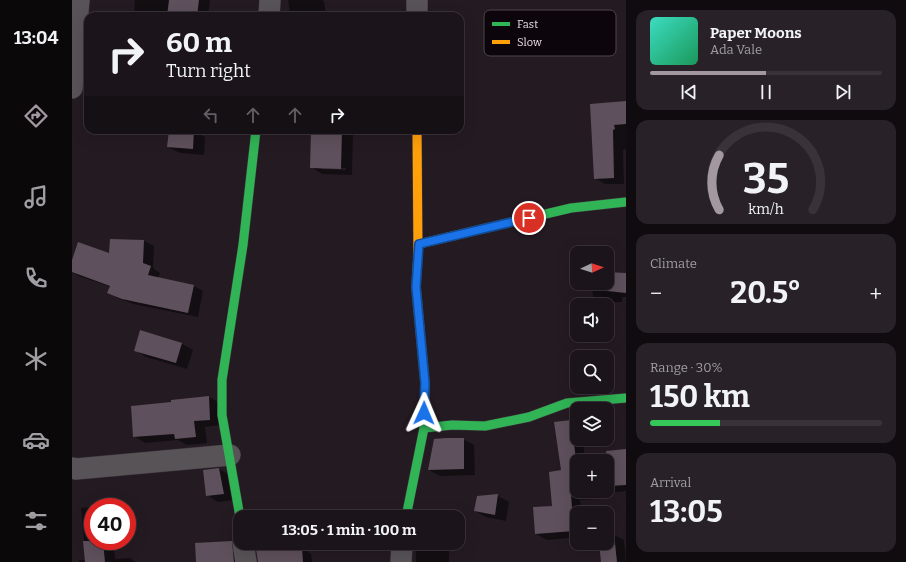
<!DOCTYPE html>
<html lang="en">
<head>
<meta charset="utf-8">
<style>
	body { margin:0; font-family:Bitter,serif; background:#282127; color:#f1f3f6; height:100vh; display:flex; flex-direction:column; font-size:15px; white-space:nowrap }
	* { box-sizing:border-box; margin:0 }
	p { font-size:13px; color:#a09ea2 }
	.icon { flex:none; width:22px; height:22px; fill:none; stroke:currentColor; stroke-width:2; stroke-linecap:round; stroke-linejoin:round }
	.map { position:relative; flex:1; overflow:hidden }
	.sheet { display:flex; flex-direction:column; gap:10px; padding:10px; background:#0f0b0e; width:280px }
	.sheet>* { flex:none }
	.guide { position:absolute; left:12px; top:12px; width:380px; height:122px; border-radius:12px; box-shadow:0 4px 16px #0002,0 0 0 1px #393339; background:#1b141a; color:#f1f3f6; overflow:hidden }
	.needle { width:26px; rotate:86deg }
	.tools { position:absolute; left:498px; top:246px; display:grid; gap:8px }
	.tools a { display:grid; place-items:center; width:44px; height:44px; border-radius:8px; background:#1b141a; box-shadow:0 4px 16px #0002,0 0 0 1px #393339; font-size:20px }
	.speed { position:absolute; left:12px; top:498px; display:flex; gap:8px; font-size:20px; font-weight:700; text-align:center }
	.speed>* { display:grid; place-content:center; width:52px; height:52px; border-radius:50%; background:#1b141a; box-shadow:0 4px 16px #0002,0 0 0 1px #393339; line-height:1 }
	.speed .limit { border:6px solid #d22; background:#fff; color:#111 }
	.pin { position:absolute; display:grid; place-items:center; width:34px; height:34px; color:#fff; margin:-17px; border:2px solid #fff; border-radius:50%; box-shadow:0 1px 4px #0007 }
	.me { position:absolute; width:44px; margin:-22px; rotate:1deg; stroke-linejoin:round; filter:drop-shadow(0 0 3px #0008) }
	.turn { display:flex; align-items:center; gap:14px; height:84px; padding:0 16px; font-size:18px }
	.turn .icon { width:52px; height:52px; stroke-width:2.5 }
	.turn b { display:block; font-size:28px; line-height:34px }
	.lanes { display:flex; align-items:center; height:38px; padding:0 16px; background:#0003; justify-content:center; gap:20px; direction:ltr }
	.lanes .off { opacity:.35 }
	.big { font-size:30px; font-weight:700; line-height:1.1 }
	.sheet .widget { flex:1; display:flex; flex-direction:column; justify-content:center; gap:6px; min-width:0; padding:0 14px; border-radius:12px; background:#282127 }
	.sheet .dial { align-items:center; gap:0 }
	.dial svg { height:104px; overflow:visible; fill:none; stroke:#393339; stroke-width:7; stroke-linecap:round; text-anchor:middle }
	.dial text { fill:#f1f3f6; stroke:none }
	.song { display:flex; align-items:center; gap:12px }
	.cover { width:48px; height:48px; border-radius:6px; background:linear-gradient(135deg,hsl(170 70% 55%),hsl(150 70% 35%)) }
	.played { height:4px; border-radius:2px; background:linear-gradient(90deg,#a398a1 50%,#393339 50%) }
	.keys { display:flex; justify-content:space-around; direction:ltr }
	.heat { display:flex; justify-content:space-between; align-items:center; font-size:22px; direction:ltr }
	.charge { height:6px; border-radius:3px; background:linear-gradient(90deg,#34c759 30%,#393339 0) }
	.trip { position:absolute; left:161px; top:510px; width:232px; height:40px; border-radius:12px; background:#1b141a; box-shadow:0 4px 16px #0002,0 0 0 1px #393339; font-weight:700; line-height:40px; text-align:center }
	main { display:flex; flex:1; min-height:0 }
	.tab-bar { display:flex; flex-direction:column; width:72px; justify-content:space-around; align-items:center; background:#0b080a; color:#a09ea2 }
	.tab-bar .icon { width:28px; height:28px }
	.tab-bar .current { color:#a398a1 }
	.tab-bar b { font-size:18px; color:#f1f3f6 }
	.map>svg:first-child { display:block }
	.shadow { fill:#0007; fill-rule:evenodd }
	.building { fill:#5e505c }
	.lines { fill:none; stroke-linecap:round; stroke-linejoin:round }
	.street-casing { stroke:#3f373d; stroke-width:22 }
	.fast-casing { stroke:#3f373d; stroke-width:10 }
	.slow-casing { stroke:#3f373d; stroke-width:10 }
	.street { stroke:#585357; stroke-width:21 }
	.fast { stroke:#30b455; stroke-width:9 }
	.slow { stroke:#ff9f0a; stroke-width:9 }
	.route-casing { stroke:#114b97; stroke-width:10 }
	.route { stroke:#1a73e8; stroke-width:7 }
	.key { fill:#0c050b; stroke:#4e464d; stroke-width:1 }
	.key-label { font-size:11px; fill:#e8dce6 }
</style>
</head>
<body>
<main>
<nav class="tab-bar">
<b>13:04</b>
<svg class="icon current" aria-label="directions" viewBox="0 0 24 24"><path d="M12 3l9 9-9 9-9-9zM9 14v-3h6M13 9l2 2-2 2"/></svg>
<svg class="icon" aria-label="music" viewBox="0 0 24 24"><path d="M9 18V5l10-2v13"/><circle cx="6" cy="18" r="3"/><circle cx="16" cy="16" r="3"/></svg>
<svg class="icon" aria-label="phone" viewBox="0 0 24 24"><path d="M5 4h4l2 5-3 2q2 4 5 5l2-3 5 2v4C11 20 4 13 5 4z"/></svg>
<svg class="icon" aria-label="climate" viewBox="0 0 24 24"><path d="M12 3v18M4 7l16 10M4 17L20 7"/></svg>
<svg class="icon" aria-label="car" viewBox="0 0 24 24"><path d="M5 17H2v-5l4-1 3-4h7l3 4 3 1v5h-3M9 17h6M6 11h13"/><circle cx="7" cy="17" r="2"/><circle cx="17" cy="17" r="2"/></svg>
<svg class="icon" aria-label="filters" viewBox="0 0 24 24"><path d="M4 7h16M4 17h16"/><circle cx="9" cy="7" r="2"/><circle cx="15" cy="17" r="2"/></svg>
</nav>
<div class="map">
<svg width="554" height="562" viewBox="0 0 554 562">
	<rect width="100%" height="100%" fill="#241b22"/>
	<path class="shadow" d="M63,0H138L136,16H62Z
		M216,0H250L252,1L254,16H222L218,14Z
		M554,102V149L551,150L552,184H533L523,178L520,105Z
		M98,130L122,131L133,137L132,155L108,153L96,147Z
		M240,130H274L281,134L280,175L250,174L239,167ZM249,167L274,168V170L249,169Z
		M39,240L72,241L82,246L81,268L88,273L86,278L122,286L131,291L126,317L61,304L46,298L37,292L39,287L7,276L0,272V263L38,255Z
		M535,273L554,274V297H550V302H531L521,297L520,283H535Z
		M110,344L121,350L115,369L74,357L63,350Z
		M137,397L148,403L149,425L133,427L135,443L115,445L106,440L73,443L62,436Z
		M499,421L505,425V439H511L513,461H505V491H535V466L554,450V491L525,494L526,499L508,500L510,513H505V537L475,540L464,534L481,506L490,471Z
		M391,439L402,445L403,475L368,476L357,470Z
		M147,469L158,475L162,500L146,502L135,495L132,470Z
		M426,496L437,502L434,521L414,517L403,511L406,497Z
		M28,506L29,507H21V541H41L43,559L58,558L64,562H7V560H14L9,508Z
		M535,534H541L552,540L554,562H530L528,543H535Z
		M159,542L170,548L172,562H125Z
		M233,543H254V546H239Z
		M344,543H377V562H344Z
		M230,548L239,554L240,562H187Z"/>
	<path class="building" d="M97,0H127L125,16H95Z
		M554,101V124L542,125L543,129L541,130L542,178L522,179L518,104Z
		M97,130H122L121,149L95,147Z
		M239,130H270L269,169L238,168Z
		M38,239L72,240L71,263L79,266L76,275L122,285L116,313L50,299L35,293L38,286L0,272V260L6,242L37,253Z
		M535,272L554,273V293L535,291Z
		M68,330L110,343L104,363L62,351Z
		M137,396L138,420L122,421L124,437L103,439L102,434L61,437L59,406L99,402V400Z
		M499,420L505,467V494L499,495L502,531L463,534L461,507L480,506L477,472L489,470L482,422Z
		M374,438H392V469L356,470L362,439Z
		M554,449V485L537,486L534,451Z
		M147,468L152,494L134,496L131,470Z
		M426,494L423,515L402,511L405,496Z
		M11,541H31L33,562H13Z
		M160,541L162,562H124L123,543Z
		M527,543H543L545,562H529Z
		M230,547L231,562H186L184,549Z"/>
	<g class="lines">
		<defs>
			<path id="street" d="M197,16L198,0
				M345,16V0
				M0,88L7,0
				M0,468L4,469L158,455
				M171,543L174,562
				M329,562L330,543"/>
			<path id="fast" d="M347,244L499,208L554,202
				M352,428L380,425L413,426L457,417L495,403L554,398
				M168,517L150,415V380L171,245L184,130
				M334,517L352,428L353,383L344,287L346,253"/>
			<path id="slow" d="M345,130L346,253"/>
		</defs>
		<use href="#street" class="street-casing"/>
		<use href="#fast" class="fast-casing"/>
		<use href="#slow" class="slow-casing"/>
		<use href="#street" class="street"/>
		<use href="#fast" class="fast"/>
		<use href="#slow" class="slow"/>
	</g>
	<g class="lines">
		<defs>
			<path id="route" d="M352,413L353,383L344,287L347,244L457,218"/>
		</defs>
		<use href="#route" class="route-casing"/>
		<use href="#route" class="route"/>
	</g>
	<rect x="412" y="10" width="132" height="46" rx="6" class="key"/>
	<rect x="420" y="22" width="18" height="4" fill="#30b455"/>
	<rect x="420" y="40" width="18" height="4" fill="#ff9f0a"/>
	<g class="key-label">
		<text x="445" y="28">Fast</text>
		<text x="445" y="46">Slow</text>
	</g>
</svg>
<div class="tools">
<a><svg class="needle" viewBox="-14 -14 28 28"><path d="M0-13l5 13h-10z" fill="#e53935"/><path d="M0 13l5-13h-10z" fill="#a09ea2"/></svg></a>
<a><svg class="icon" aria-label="sound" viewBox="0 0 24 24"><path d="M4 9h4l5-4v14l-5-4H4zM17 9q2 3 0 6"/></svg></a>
<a><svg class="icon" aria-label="search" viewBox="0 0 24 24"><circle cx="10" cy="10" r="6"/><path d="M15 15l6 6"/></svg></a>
<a><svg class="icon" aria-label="layers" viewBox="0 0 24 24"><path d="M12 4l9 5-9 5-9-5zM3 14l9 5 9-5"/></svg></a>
<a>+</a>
<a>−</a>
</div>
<div class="speed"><div class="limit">40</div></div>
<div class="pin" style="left:457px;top:218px;background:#d93025"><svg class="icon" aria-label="arrive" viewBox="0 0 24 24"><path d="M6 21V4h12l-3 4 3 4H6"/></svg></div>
<svg class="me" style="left:352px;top:413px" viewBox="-20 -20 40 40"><path d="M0-17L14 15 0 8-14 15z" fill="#1a73e8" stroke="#fff" stroke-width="4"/></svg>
<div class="trip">13:05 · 1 min · 100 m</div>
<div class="guide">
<div class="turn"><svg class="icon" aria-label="right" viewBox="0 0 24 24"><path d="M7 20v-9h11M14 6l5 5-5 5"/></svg><div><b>60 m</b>Turn right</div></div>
<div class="lanes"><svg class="icon off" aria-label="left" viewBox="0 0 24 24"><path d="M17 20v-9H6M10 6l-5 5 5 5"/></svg><svg class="icon off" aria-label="ahead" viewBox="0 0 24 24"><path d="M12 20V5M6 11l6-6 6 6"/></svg><svg class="icon off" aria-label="ahead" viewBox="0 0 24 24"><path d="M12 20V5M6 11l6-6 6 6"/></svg><svg class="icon" aria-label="right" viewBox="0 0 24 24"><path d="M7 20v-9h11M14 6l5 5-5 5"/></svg></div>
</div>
</div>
<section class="sheet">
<div class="widget">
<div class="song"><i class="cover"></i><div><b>Paper Moons</b><p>Ada Vale</p></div></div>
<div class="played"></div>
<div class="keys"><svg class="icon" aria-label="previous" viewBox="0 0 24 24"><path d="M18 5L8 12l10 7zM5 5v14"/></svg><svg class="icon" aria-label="pause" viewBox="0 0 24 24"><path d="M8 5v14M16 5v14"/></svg><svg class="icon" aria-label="next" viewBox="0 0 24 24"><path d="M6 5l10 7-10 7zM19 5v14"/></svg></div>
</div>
<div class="widget dial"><svg viewBox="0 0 100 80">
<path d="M14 69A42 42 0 1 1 86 69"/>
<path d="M14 69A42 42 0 0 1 14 27" stroke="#a398a1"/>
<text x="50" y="56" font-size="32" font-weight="700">35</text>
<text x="50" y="72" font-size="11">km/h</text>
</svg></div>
<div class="widget"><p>Climate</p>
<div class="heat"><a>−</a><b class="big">20.5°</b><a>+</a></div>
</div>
<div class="widget"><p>Range · 30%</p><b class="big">150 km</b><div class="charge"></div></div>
<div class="widget"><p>Arrival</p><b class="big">13:05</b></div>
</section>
</main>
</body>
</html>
